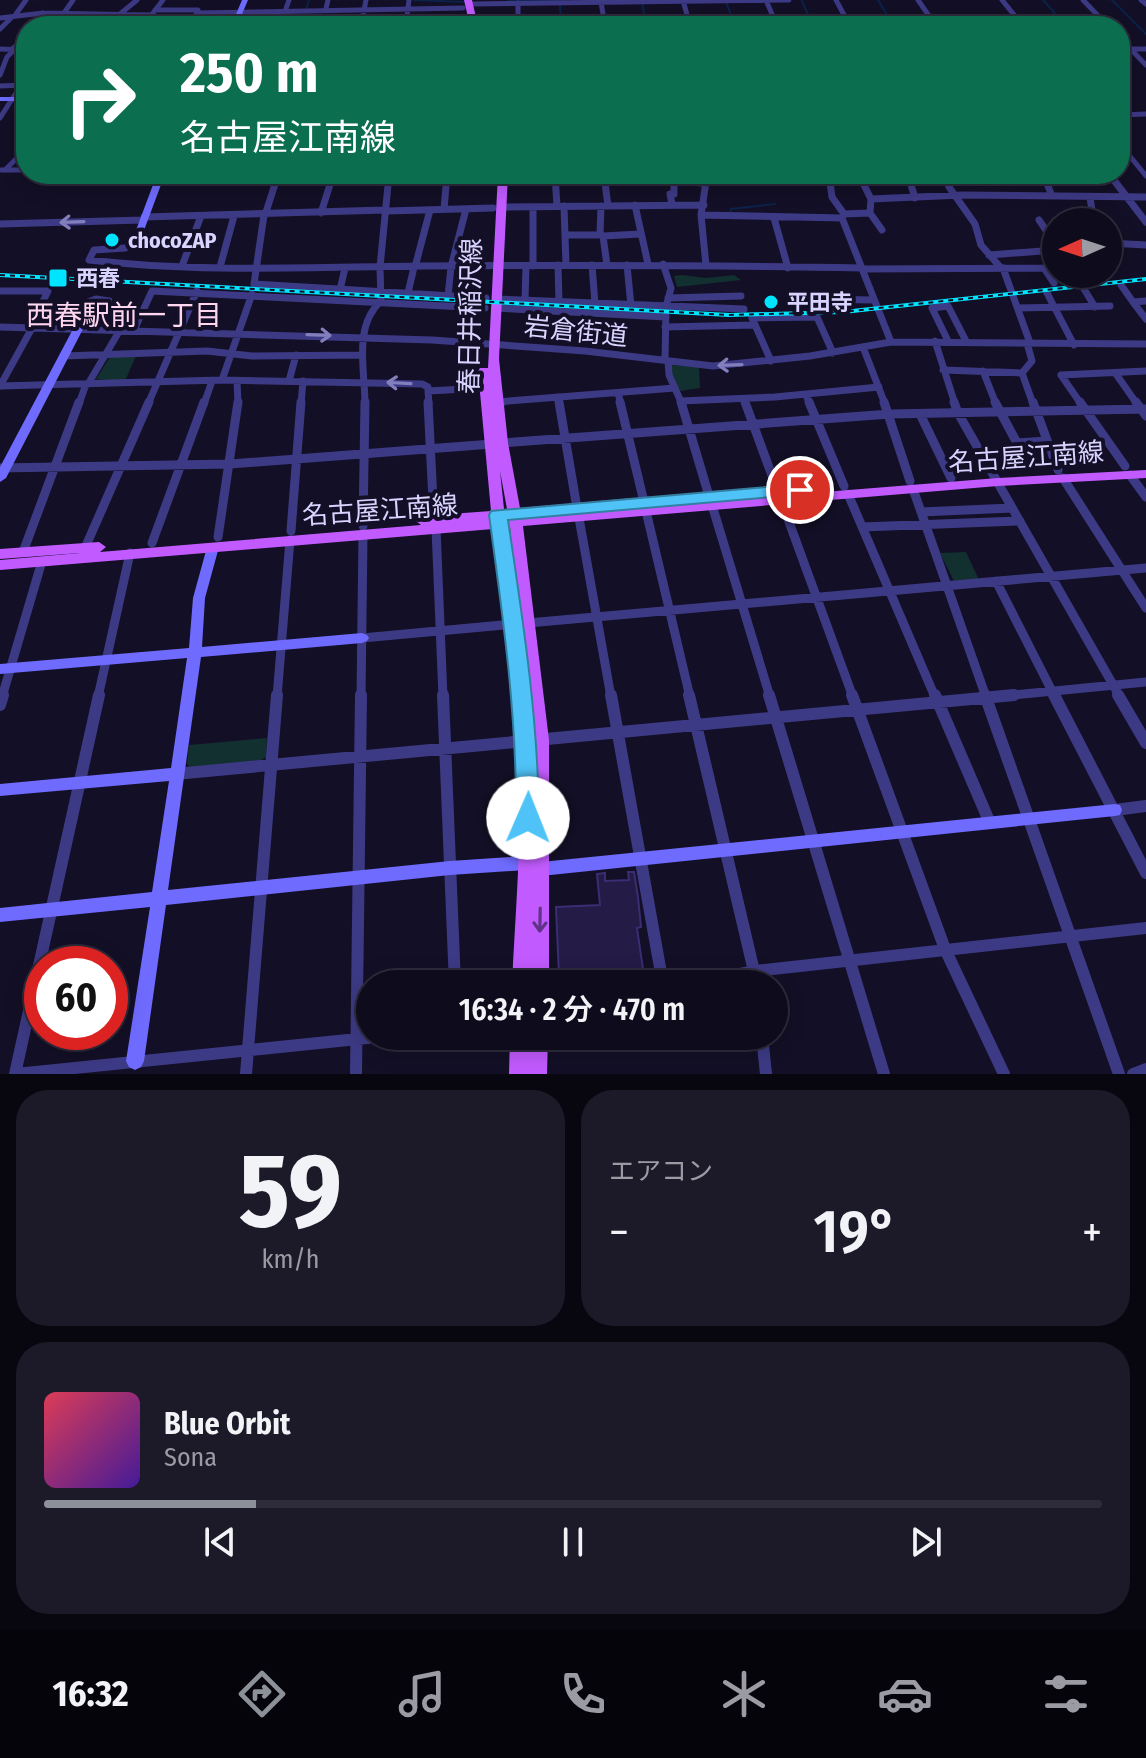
<!DOCTYPE html>
<html lang="ja">
<head>
<meta charset="utf-8">
<style>
	body { margin:0; font-family:"Fira Sans Condensed","Noto Sans JP",sans-serif; background:#1c1929; color:#f1f3f6; height:100vh; display:flex; flex-direction:column; font-size:30px; white-space:nowrap }
	* { box-sizing:border-box; margin:0 }
	p { font-size:26px; color:#9b9ba3 }
	.icon { flex:none; width:44px; height:44px; fill:none; stroke:currentColor; stroke-width:2; stroke-linecap:round; stroke-linejoin:round }
	.map { position:relative; height:1074px; overflow:hidden }
	.details { display:flex; flex-direction:column; gap:16px; padding:16px; background:#08060f; flex:1 }
	.details>* { flex:none }
	.hud { position:absolute; left:16px; top:16px; width:1114px; height:168px; border-radius:32px; box-shadow:0 4px 20px #0003,0 0 0 2px #2e2b3b; background:#0b6e4f; color:#fff; overflow:hidden }
	.needle { width:52px; rotate:267deg }
	.buttons { position:absolute; left:1042px; top:208px; display:grid; gap:16px }
	.buttons a { display:grid; place-items:center; width:80px; height:80px; border-radius:50%; background:#0e0b1c; box-shadow:0 4px 20px #0003,0 0 0 2px #2e2b3b; font-size:40px }
	.speed { position:absolute; left:24px; top:946px; display:flex; gap:16px; font-size:40px; font-weight:700; text-align:center }
	.speed>* { display:grid; place-content:center; width:104px; height:104px; border-radius:50%; background:#0e0b1c; box-shadow:0 4px 20px #0003,0 0 0 2px #2e2b3b; line-height:1 }
	.speed .limit { border:12px solid #d22; background:#fff; color:#111 }
	.pin { position:absolute; display:grid; place-items:center; width:68px; height:68px; color:#fff; margin:-34px; border:4px solid #fff; border-radius:50%; box-shadow:0 2px 8px #0007 }
	.me { position:absolute; width:88px; margin:-44px; rotate:1deg; stroke-linejoin:round; filter:drop-shadow(0 0 6px #0008) }
	.turn { display:flex; align-items:center; gap:28px; height:168px; padding:0 32px; font-size:36px }
	.turn .icon { width:104px; height:104px; stroke-width:2.5 }
	.turn b { display:block; font-size:56px; line-height:68px }
	.big { font-size:60px; font-weight:600; line-height:1.1 }
	.details .card { flex:1; display:flex; flex-direction:column; justify-content:center; gap:12px; min-width:0; padding:0 28px; border-radius:32px; background:#1c1929 }
	.details .dial { align-items:center; gap:0 }
	.dial b { font-size:104px; line-height:1 }
	.song { display:flex; align-items:center; gap:24px }
	.cover { width:96px; height:96px; border-radius:12px; background:linear-gradient(135deg,hsl(350 70% 55%),hsl(260 70% 35%)) }
	.played { height:8px; border-radius:4px; background:linear-gradient(90deg,#8c9099 20%,#2e2b3b 20%) }
	.keys { display:flex; justify-content:space-around; direction:ltr }
	.heat { display:flex; justify-content:space-between; align-items:center; font-size:44px; direction:ltr }
	.details .tiles { flex:1; display:grid; gap:16px; grid-template-columns:1fr 1fr }
	.card:last-child { grid-column:span 2 }
	.trip { position:absolute; left:356px; top:970px; width:432px; height:80px; border-radius:40px; background:#0e0b1c; box-shadow:0 4px 20px #0003,0 0 0 2px #2e2b3b; font-weight:600; line-height:80px; text-align:center }
	.tabs { display:flex; height:128px; justify-content:space-around; align-items:center; background:#06040b; color:#9b9ba3 }
	.tabs .icon { width:56px; height:56px }
	.tabs .active { color:#8c9099 }
	.tabs b { font-size:36px; color:#f1f3f6 }
	.map>svg:first-child { display:block }
	.green { fill:#12302f }
	.lines { fill:none; stroke-linecap:round; stroke-linejoin:round }
	.stream { stroke:#0c2248; stroke-width:2 }
	.building { fill:#241b47; stroke:#3b2d73; stroke-width:2 }
	.street-far3 { stroke:#3d3a85; stroke-width:5 }
	.street-far2 { stroke:#3d3a85; stroke-width:7 }
	.street-far1 { stroke:#3d3a85; stroke-width:9 }
	.street { stroke:#3d3a85; stroke-width:12 }
	.secondary { fill:#6f6bff; fill-rule:evenodd }
	.primary { fill:#c25bff; fill-rule:evenodd }
	.rail-casing { stroke:#00e5ff; stroke-width:4 }
	.rail { stroke:#130f26; stroke-width:2; stroke-dasharray:5; stroke-linecap:butt }
	.oneway { stroke:#837fbc }
	.oneway2 { stroke:#623188 }
	.route { fill:#4fc3f7; stroke:#337fa1; stroke-width:2 }
	.poi-dot { fill:#00e5ff; stroke:#130f26; stroke-width:3 }
	.labels { text-anchor:middle; stroke-width:8; stroke-linejoin:round; paint-order:stroke }
	.far-poi-label { font-size:22px; font-weight:bold; fill:#d9d4ff; stroke:#130f26; text-anchor:start }
	.street-label { font-size:26px; fill:#d9d4ff; stroke:#130f26 }
	.neighbourhood-label { font-size:28px; fill:#ffd6f0; stroke:#130f26 }
</style>
</head>
<body>
<div class="map">
<svg width="1146" height="1074" viewBox="0 0 1146 1074">
	<rect width="100%" height="100%" fill="#130f26"/>
	<path class="green" d="M682,275L706,278L734,275L741,280L677,287L674,276Z
		M136,356L125,381L96,379L110,357Z
		M671,365L699,367L700,388L680,391L671,375Z
		M966,552L979,580L954,581L940,553Z
		M267,738L266,757L261,760L190,767L187,764L189,745Z"/>
	<g class="lines">
		<path class="stream" d="M414,0L465,2
			M878,0L894,26
			M1043,0L1054,12
			M1112,0L1146,34
			M508,1L564,0
			M802,1L811,21
			M726,2L735,26
			M642,3L647,26
			M560,5L561,26
			M306,10L309,0
			M1054,13L1066,26
			M974,19L979,26
			M301,26L305,12
			M730,213L731,209L775,204"/>
	</g>
	<path class="building" d="M628,872H634L638,897L641,927L637,928L645,983L606,979V974L559,976L556,907L600,905L597,874L605,873V881L629,880Z"/>
	<g class="lines">
		<path class="street-far3" d="M683,0L690,26
			M766,0L777,26
			M836,0L850,26
			M918,0L936,26
			M1002,0L1023,26
			M1083,0L1108,26
			M1141,0L1146,4
			M601,2L605,26
			M518,3V26
			M469,4L789,0
			M155,10H198L191,26
			M197,13L463,8
			M16,14L26,0
			M120,14L137,0
			M0,18L43,13L151,15
			M406,24L409,0
			M33,26L43,13
			M55,26L73,0
			M111,26L124,14
			M143,26L163,0
			M280,26L289,0
			M322,26L328,0
			M361,26L366,0
			M0,29L12,17
			M1120,38L1146,65
			M0,49L26,50
			M12,49L26,38
			M1120,49H1146
			M0,75L7,57L15,49
			M0,86L25,85
			M1120,115L1146,114
			M0,118L21,85
			M1120,144L1146,176
			M1,170H26
			M5,170L26,149
			M1109,174L1111,177"/>
		<path class="street-far2" d="M555,175L557,206
			M604,175L608,206
			M829,175L832,197L844,214
			M859,175L871,199L870,213L882,230
			M908,175L915,198
			M944,175L949,187L975,224L981,245L1001,268
			M1110,175L1146,222
			M945,179L1046,181
			M661,180L703,183L767,179L766,175
			M1052,196L1046,181L1112,179
			M1090,198L1094,222
			M871,199L962,195L1146,197
			M672,204L670,194H674V182
			M635,205L648,264
			M564,206L566,265
			M601,206L600,235L603,236L607,265
			M501,207L704,205
			M533,207V266
			M444,209L447,175
			M387,211L493,208
			M321,213L333,175
			M870,213L844,214L842,218L891,342
			M264,215L254,284L486,298
			M265,215L278,175
			M701,215L842,218
			M144,217L385,210
			M774,218L788,268
			M1039,220L1056,245
			M0,224L143,220
			M565,235H600
			M603,236L640,234
			M136,241L125,248L94,250L89,260C199,273 312,267 423,266C569,265 715,265 861,268
			M1108,243L1146,245
			M989,255L1056,250
			M663,264L671,288L666,307L665,360
			M558,265L559,302
			M592,265L595,304
			M627,265L631,306
			M706,265L701,215L707,175
			M182,266L201,216
			M220,267L234,216
			M415,267L430,210
			M1003,268L1030,343
			M1044,268L1054,283
			M862,269L1044,268L1056,261
			M1121,285L1133,302
			M1084,289L1095,307
			M340,290L345,268
			M0,291H48L30,328
			M408,293L414,267
			M1047,293L1074,345
			M448,296L451,267L466,209
			M668,298L741,296
			M496,299L744,309
			M813,299L874,300
			M525,300L526,266
			M1146,301L1133,302L1146,319
			M495,308L666,317
			M1019,308L1110,306
			M0,327L432,340L585,351L713,366L810,356L891,342L1146,344
			M665,327L755,325
			M78,329L88,302L96,299L109,301L103,311L84,320
			M134,330L152,291L485,308
			M935,341L955,404
			M948,341L932,308L948,306L966,341
			M863,347L885,404
			M64,356L207,351L252,356L361,355
			M668,361L669,375L682,404
			M771,361L752,318L817,317L833,353
			M943,370L1022,373
			M983,371L996,404
			M1022,373L1033,404
			M1022,373L1032,361L1027,343
			M1116,374L1137,404
			M1061,375L1081,404
			M1061,375L1146,371
			M222,380L252,294
			M237,381L238,404
			M289,381L296,355
			M88,384L120,330
			M0,386L222,380L422,384L428,387V391L484,388
			M0,386L32,328
			M428,391L429,404
			M618,393L621,404
			M806,395L810,404
			M558,397L559,404
			M744,399L746,404
			M681,401L775,397L879,387
			M496,402L675,388
			M79,404L86,384
			M148,404L197,291
			M204,404L212,381
			M301,404L303,381
			M365,404C365,370 353,326 381,301L380,267L389,175"/>
		<path class="street-far1" d="M428,402L434,520
			M496,402H502
			M559,402L577,508
			M620,402L644,502
			M681,402L709,496
			M745,402L778,492
			M809,402L844,486
			M884,402L910,481
			M954,402L958,413L1120,697
			M995,402L1017,443L1047,441
			M1033,402L1058,470
			M1080,402L1125,466
			M1136,402L1146,416
			M920,414L951,478
			M502,443L890,414L1146,409
			M0,468L230,464L492,444
			M1130,475L1146,497
			M1063,478L1146,608
			M913,489L986,697
			M848,494L935,697
			M781,500L853,697
			M712,505L770,697
			M646,511L690,697
			M921,512L1012,508
			M579,518L611,697
			M363,526L365,402
			M862,527L1020,521
			M436,529L443,697
			M291,531L301,402
			M218,537L238,402
			M152,543L204,402
			M85,548L149,402
			M23,552L79,402
			M996,581L1055,697
			M528,623L1146,568
			M362,638L514,624
			M2,697L42,561
			M98,697L130,553
			M277,697L290,540
			M361,697L363,535
			M992,697L1146,682"/>
		<path class="street" d="M443,695L455,984
			M611,695L663,984
			M689,695L757,984
			M769,695L884,1074
			M852,695L945,949L1004,1074
			M935,695L990,823
			M985,695L1119,1074
			M1054,695L1146,873
			M1118,695L1146,743
			M0,705L3,695
			M175,774L1014,695
			M1115,810L1146,806
			M691,984L755,971L1146,928
			M762,1036L766,1074
			M15,1074L99,695
			M16,1074L387,1036
			M246,1074L277,695
			M356,1074L361,695
			M1133,1074L1146,1069"/>
		<path class="secondary" d="M242,0H248L237,26H231Z
			M0,97H26V101H0Z
			M157,174H165L140,241L139,243H133L132,241Z
			M78,326L83,329L6,478L0,482V467L73,329Z
			M213,543L219,547L205,598L202,647L362,633L367,635L369,638L367,641L362,643L201,657L168,890L450,861L526,856L531,858L534,863L531,868L526,870L450,875L166,905L144,1061L141,1067L135,1070L129,1067L126,1061L150,907L0,922V908L152,892L169,781L0,796V784L171,768L187,658L0,674V664L189,648L193,598L207,547Z
			M1115,804L1120,805L1122,810L1120,815L1115,816L541,876L536,874L533,869L536,864L541,862Z"/>
		<path class="primary" d="M464,0H472L478,26H470Z
			M498,174H508L499,359L508,443L520,508L634,498L641,503L639,506L624,508L998,478L1146,470V478L998,486L523,526L549,740V984H512C516,903 523,821 519,740C515,669 503,599 493,529L0,570V560L80,553L0,559V549L99,542L106,547L100,552L421,525L416,521L423,516L491,511L478,371L480,368H488ZM500,471L507,509H504ZM510,527L517,594L507,528Z
			M510,1036H548L547,1074H509Z"/>
		<defs>
			<path id="rail" d="M0,275L729,315L843,312L1146,279"/>
		</defs>
		<use href="#rail" class="rail-casing"/>
		<use href="#rail" class="rail"/>
	</g>
	<defs><path id="oneway-shaft" d="M-6 0H5M1.5-3L5.5 0L1.5 3" fill="none" stroke-width="1.6" stroke-linecap="round" stroke-linejoin="round" transform="scale(2)"/></defs>
	<g class="oneway">
		<use href="#oneway-shaft" transform="translate(72 222) rotate(178)"/>
		<use href="#oneway-shaft" transform="translate(319 335) rotate(2)"/>
		<use href="#oneway-shaft" transform="translate(730 365) rotate(178)"/>
		<use href="#oneway-shaft" transform="translate(399 383) rotate(-177)"/>
	</g>
	<use class="oneway2" href="#oneway-shaft" transform="translate(540 920) rotate(91)"/>
	<path class="route" d="M800,484L806,486L809,490L806,494L508,520C523,621 538,716 539,818L536,825L528,828L520,825L516,818C517,715 503,617 489,515L491,511Z"/>
	<g class="poi-dot">
		<circle cx="112" cy="240" r="8"/>
		<rect x="48" y="268" width="20" height="20" rx="4"/>
		<circle cx="771" cy="302" r="8"/>
	</g>
	<g class="labels">
		<g class="far-poi-label">
			<text x="128" y="248">chocoZAP</text>
			<text x="76" y="286">西春</text>
			<text x="787" y="310">平田寺</text>
		</g>
		<g class="street-label">
			<text transform="translate(470 316) rotate(-89)" y="9">春日井稲沢線</text>
			<text transform="translate(576 331) rotate(6)" y="9">岩倉街道</text>
			<text transform="translate(1026 457) rotate(-4)" y="9">名古屋江南線</text>
			<text transform="translate(380 510) rotate(-4)" y="9">名古屋江南線</text>
		</g>
		<g class="neighbourhood-label">
			<text x="124" y="325">西春駅前一丁目</text>
		</g>
	</g>
</svg>
<div class="buttons">
<a><svg class="needle" viewBox="-14 -14 28 28"><path d="M0-13l5 13h-10z" fill="#e53935"/><path d="M0 13l5-13h-10z" fill="#9b9ba3"/></svg></a>
</div>
<div class="speed"><div class="limit">60</div></div>
<div class="pin" style="left:800px;top:490px;background:#d93025"><svg class="icon" aria-label="arrive" viewBox="0 0 24 24"><path d="M6 21V4h12l-3 4 3 4H6"/></svg></div>
<svg class="me" style="left:528px;top:818px" viewBox="-20 -20 40 40"><circle r="19" fill="#fff"/><path d="M0-13L10 11 0 6-10 11z" fill="#4fc3f7"/></svg>
<div class="trip">16:34 · 2 分 · 470 m</div>
<div class="hud">
<div class="turn"><svg class="icon" aria-label="right" viewBox="0 0 24 24"><path d="M7 20v-9h11M14 6l5 5-5 5"/></svg><div><b>250 m</b>名古屋江南線</div></div>
</div>
</div>
<section class="details">
<div class="tiles">
<div class="card dial"><b>59</b><p>km/h</p></div>
<div class="card"><p>エアコン</p>
<div class="heat"><a>−</a><b class="big">19°</b><a>+</a></div>
</div>
<div class="card">
<div class="song"><i class="cover"></i><div><b>Blue Orbit</b><p>Sona</p></div></div>
<div class="played"></div>
<div class="keys"><svg class="icon" aria-label="previous" viewBox="0 0 24 24"><path d="M18 5L8 12l10 7zM5 5v14"/></svg><svg class="icon" aria-label="pause" viewBox="0 0 24 24"><path d="M8 5v14M16 5v14"/></svg><svg class="icon" aria-label="next" viewBox="0 0 24 24"><path d="M6 5l10 7-10 7zM19 5v14"/></svg></div>
</div>
</div>
</section>
<nav class="tabs">
<b>16:32</b>
<svg class="icon active" aria-label="directions" viewBox="0 0 24 24"><path d="M12 3l9 9-9 9-9-9zM9 14v-3h6M13 9l2 2-2 2"/></svg>
<svg class="icon" aria-label="music" viewBox="0 0 24 24"><path d="M9 18V5l10-2v13"/><circle cx="6" cy="18" r="3"/><circle cx="16" cy="16" r="3"/></svg>
<svg class="icon" aria-label="phone" viewBox="0 0 24 24"><path d="M5 4h4l2 5-3 2q2 4 5 5l2-3 5 2v4C11 20 4 13 5 4z"/></svg>
<svg class="icon" aria-label="climate" viewBox="0 0 24 24"><path d="M12 3v18M4 7l16 10M4 17L20 7"/></svg>
<svg class="icon" aria-label="car" viewBox="0 0 24 24"><path d="M5 17H2v-5l4-1 3-4h7l3 4 3 1v5h-3M9 17h6M6 11h13"/><circle cx="7" cy="17" r="2"/><circle cx="17" cy="17" r="2"/></svg>
<svg class="icon" aria-label="filters" viewBox="0 0 24 24"><path d="M4 7h16M4 17h16"/><circle cx="9" cy="7" r="2"/><circle cx="15" cy="17" r="2"/></svg>
</nav>
</body>
</html>
